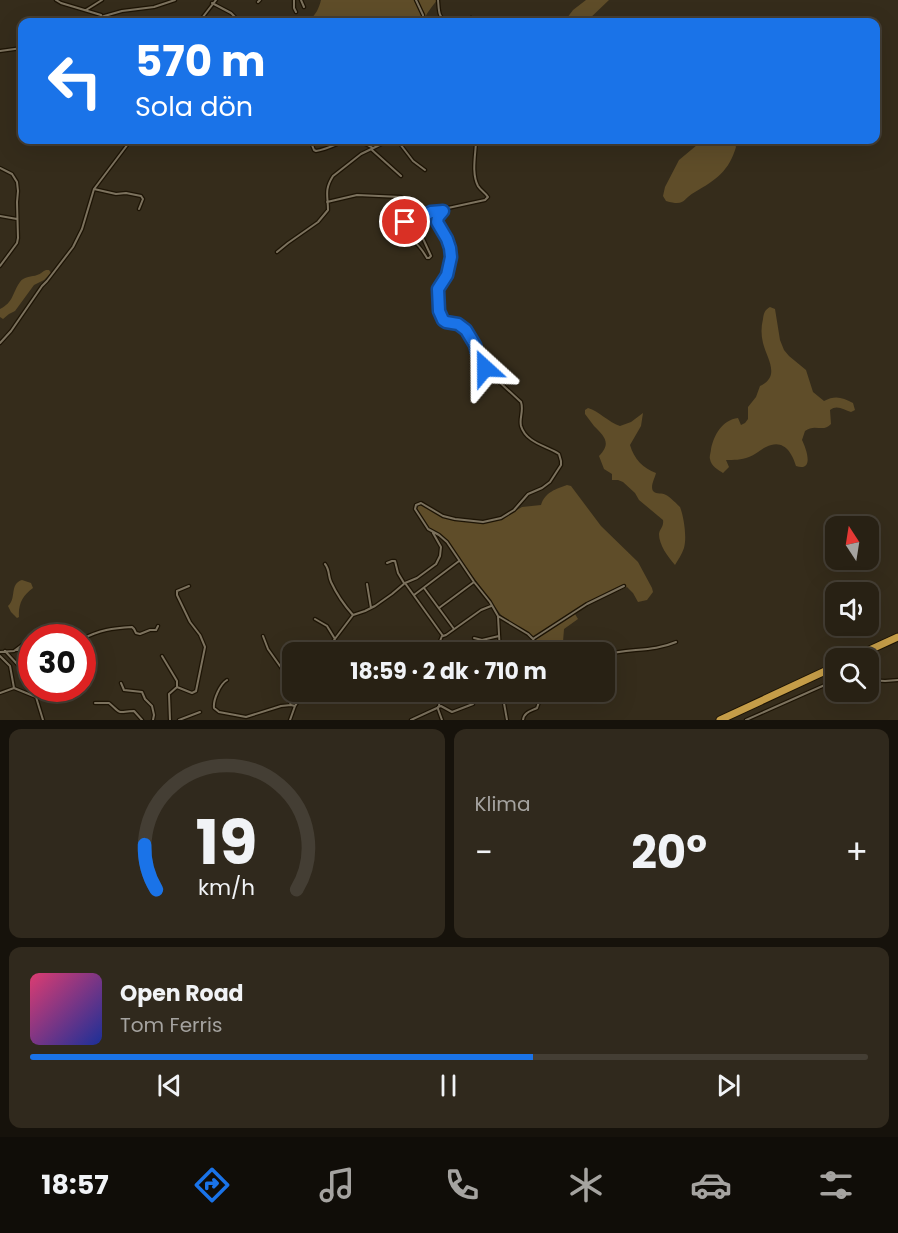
<!DOCTYPE html>
<html lang="tr">
<head>
<meta charset="utf-8">
<style>
	body { margin:0; font-family:Poppins,sans-serif; background:#30291d; color:#f1f3f6; height:100vh; display:flex; flex-direction:column; font-size:22px; white-space:nowrap }
	* { box-sizing:border-box; margin:0 }
	p { font-size:20px; color:#a5a3a0 }
	.icon { flex:none; width:33px; height:33px; fill:none; stroke:currentColor; stroke-width:2; stroke-linecap:round; stroke-linejoin:round }
	.map { position:relative; height:720px; overflow:hidden }
	.panel { display:flex; flex-direction:column; gap:9px; padding:9px; background:#16120b; flex:1 }
	.panel>* { flex:none }
	.top-card { position:absolute; left:18px; top:18px; width:862px; height:126px; border-radius:12px; box-shadow:0 6px 24px #0002,0 0 0 2px #443e34; background:#1a73e8; color:#fff; overflow:hidden }
	.needle { width:39px; rotate:348deg }
	.fabs { position:absolute; left:825px; top:516px; display:grid; gap:12px }
	.fabs a { display:grid; place-items:center; width:54px; height:54px; border-radius:12px; background:#282114; box-shadow:0 6px 24px #0002,0 0 0 2px #443e34; font-size:30px }
	.speed { position:absolute; left:18px; top:624px; display:flex; gap:12px; font-size:30px; font-weight:700; text-align:center }
	.speed>* { display:grid; place-content:center; width:78px; height:78px; border-radius:50%; background:#282114; box-shadow:0 6px 24px #0002,0 0 0 2px #443e34; line-height:1 }
	.speed .limit { border:9px solid #d22; background:#fff; color:#111 }
	.pin { position:absolute; display:grid; place-items:center; width:51px; height:51px; color:#fff; margin:-26px; border:3px solid #fff; border-radius:50%; box-shadow:0 2px 6px #0007 }
	.me { position:absolute; width:66px; margin:-33px; rotate:336deg; stroke-linejoin:round; filter:drop-shadow(0 0 4px #0008) }
	.turn { display:flex; align-items:center; gap:21px; height:126px; padding:0 18px; font-size:27px }
	.turn .icon { width:78px; height:78px; stroke-width:2.5 }
	.turn b { display:block; font-size:42px; line-height:51px }
	.big { font-size:45px; font-weight:700; line-height:1.1 }
	.panel .tile { flex:1; display:flex; flex-direction:column; justify-content:center; gap:9px; min-width:0; padding:0 21px; border-radius:12px; background:#30291d }
	.panel .dial { align-items:center; gap:0 }
	.dial svg { height:156px; overflow:visible; fill:none; stroke:#443e34; stroke-width:7; stroke-linecap:round; text-anchor:middle }
	.dial text { fill:#f1f3f6; stroke:none }
	.song { display:flex; align-items:center; gap:18px }
	.cover { width:72px; height:72px; border-radius:9px; background:linear-gradient(135deg,hsl(340 70% 55%),hsl(230 70% 35%)) }
	.played { height:6px; border-radius:3px; background:linear-gradient(90deg,#1a73e8 60%,#443e34 60%) }
	.keys { display:flex; justify-content:space-around; direction:ltr }
	.heat { display:flex; justify-content:space-between; align-items:center; font-size:33px; direction:ltr }
	.panel .tiles { flex:1; display:grid; gap:9px; grid-template-columns:1fr 1fr }
	.tile:last-child { grid-column:span 2 }
	.trip { position:absolute; left:282px; top:642px; width:333px; height:60px; border-radius:12px; background:#282114; box-shadow:0 6px 24px #0002,0 0 0 2px #443e34; font-weight:700; line-height:60px; text-align:center }
	.menu { display:flex; height:96px; justify-content:space-around; align-items:center; background:#100d08; color:#a5a3a0 }
	.menu .icon { width:42px; height:42px }
	.menu .on { color:#1a73e8 }
	.menu b { font-size:27px; color:#f1f3f6 }
	.map>svg:first-child { display:block }
	.green { fill:#5f4d29 }
	.lines { fill:none; stroke-linecap:round; stroke-linejoin:round }
	.street-casing { stroke:#1d1405; stroke-width:4.5 }
	.highway-casing { stroke:#1d1405; stroke-width:9 }
	.street { stroke:#7c725e; stroke-width:2 }
	.highway { stroke:#c59d48; stroke-width:7 }
	.route-casing { stroke:#114b97; stroke-width:15 }
	.route { stroke:#1a73e8; stroke-width:10 }
</style>
</head>
<body>
<div class="map">
<svg width="898" height="720" viewBox="0 0 898 720">
	<rect width="100%" height="100%" fill="#352c1b"/>
	<path class="green" d="M321,0H437C432,7 425,14 424,22H292V19L309,20C316,15 319,8 321,0Z
		M586,0H609L586,22H564L573,10Z
		M703,140H719L734,142L736,147C729,171 716,180 695,192C682,199 686,207 666,201L663,196L665,187L679,160Z
		M46,270H49L51,273L44,280L34,285L15,311L9,314L3,319L0,317V309C14,302 12,293 20,282C24,276 32,277 37,275C41,274 43,271 46,270Z
		M770,307L775,309L780,340L784,350L789,356L806,370L813,392L824,401C835,395 842,397 853,403L855,410L851,412C844,410 837,404 830,410L831,424C823,433 815,423 805,431L802,440C806,448 815,472 796,466C792,452 783,438 766,447C760,450 755,455 749,457C741,460 734,460 726,460L729,467L723,473C718,470 711,466 710,459C709,457 711,452 711,449C714,435 722,420 738,418L741,425L745,423L748,419V407L756,397L760,386C781,376 767,359 763,343C761,335 761,327 763,319C764,312 765,310 770,307Z
		M588,408C599,411 608,422 620,426L631,422L643,413L641,426L630,445C634,459 643,468 656,473C655,478 650,486 653,491C657,495 662,492 666,495C669,496 678,505 680,507C684,517 687,538 684,548C682,554 678,560 675,565C668,557 659,545 659,534C660,528 664,527 663,520L639,500L635,493L623,482L618,480H612V474L604,469L599,456C612,443 604,436 594,426C591,422 588,418 585,414V410Z
		M567,485L571,486L601,526L638,562L652,588L653,592L647,600L638,602L633,593L627,587L595,601L575,614L578,619L564,629L563,642L555,652H541L533,637L501,615L445,538L438,533L429,529L417,509L418,506L423,505L441,515L455,520L487,523L504,518L522,507L541,505C545,492 556,489 567,485Z
		M22,580L31,583L33,588C23,595 18,604 19,617L17,618L11,612L8,606C17,598 9,584 22,580Z"/>
	<g class="lines">
		<defs>
			<path id="street" d="M56,0L61,3L101,15
				M294,0V8L296,12
				M301,0L304,7
				M416,0L423,15L424,22
				M438,0C439,9 438,17 446,22
				M258,2L260,0
				M212,3L231,13L240,22
				M86,10L102,0
				M471,18L475,22
				M83,22L122,11L154,7L175,0
				M199,22L216,0
				M0,51L22,48
				M310,140L314,150L316,151C342,146 345,132 373,148
				M397,140L413,161L425,170
				M476,140C476,153 471,173 478,186C481,191 486,193 488,197L485,200L448,208C425,220 449,233 450,250C451,258 450,270 446,277C444,281 439,284 438,288C436,294 437,305 439,311C444,328 454,319 464,328C475,337 475,353 481,365L521,402C524,411 519,418 521,426C526,443 547,446 559,454L561,461V465L550,482L542,488L528,494L514,510L501,518L483,522L455,519L443,516L421,503L416,505L415,509L428,529L439,535L447,542L474,582L490,602L498,616L500,652
				M372,150L401,176
				M0,168L12,174L17,182L18,191L17,202L18,238L17,243L0,266
				M94,189L116,194L126,193L141,196L143,199L139,209
				M327,202L357,195L401,197L404,201V205L393,219L394,224L397,227L404,221V225L406,226L431,212H436
				M0,216L17,219
				M396,227C399,233 405,234 411,239C418,244 423,251 427,258H429L431,256L419,230C418,220 433,212 443,211
				M277,252L288,243L318,222L328,210C328,196 324,190 333,176L361,154L390,140
				M0,343L11,331L42,286L47,281L73,247L82,229L94,189L131,140
				M387,563L392,561H395L398,573L404,583
				M325,564C330,570 328,576 331,582C337,595 344,605 353,615
				M405,583L443,636L446,635L481,610L491,606
				M367,584L371,608
				M424,588L454,629
				M414,595L459,561
				M439,608L474,582
				M498,616L528,634L533,639L540,652
				M315,619L327,626L335,639
				M263,636L268,649L292,683
				M442,636L440,641L443,652
				M474,638L482,640L499,636
				M82,639C100,630 112,628 132,627L134,629L136,633L140,634L150,630H156L158,626
				M533,639L587,604L624,586
				M17,650L32,648
				M500,650L512,647
				M5,651L32,680
				M0,652L14,651L22,645L30,643
				M325,652L353,615L365,611L375,606L392,594L405,583L417,578L436,564L440,556L441,547L433,533
				M530,652L538,650
				M604,655C628,648 653,652 676,642
				M0,656L10,666L14,688
				M162,656L177,681V687
				M227,680C220,684 213,700 214,708L219,712L246,717L281,706L291,705L295,706
				M868,680L885,681L898,680
				M121,683L124,690L142,692L145,699L152,706L154,715L153,720
				M502,692L507,720
				M0,693L14,688L36,697
				M36,697L43,720
				M36,697L42,689L41,688
				M95,703H109C123,715 116,712 134,711L142,720
				M291,705L287,695L292,686
				M439,706L440,698L444,692
				M170,720L169,694L177,687L192,693L196,691L205,647L200,635L190,622L177,595V591L189,586
				M179,720L200,712
				M290,720L295,706L304,692
				M411,720L437,708
				M442,720L438,709V707L441,706L452,712L473,704L470,692
				M523,720C524,712 531,711 537,708L540,699L545,695L546,692
				M746,720L836,680"/>
			<path id="highway" d="M852,658L898,637
				M720,720L836,666"/>
		</defs>
		<use href="#street" class="street-casing"/>
		<use href="#highway" class="highway-casing"/>
		<use href="#street" class="street"/>
		<use href="#highway" class="highway"/>
	</g>
	<g class="lines">
		<defs>
			<path id="route" d="M405,222L404,225L407,226L431,212L443,211L438,217L437,222L447,239L450,248L451,257L447,275L438,289L439,311L443,320L446,322L458,324L466,330L475,345L479,360L485,368"/>
		</defs>
		<use href="#route" class="route-casing"/>
		<use href="#route" class="route"/>
	</g>
</svg>
<div class="fabs">
<a><svg class="needle" viewBox="-14 -14 28 28"><path d="M0-13l5 13h-10z" fill="#e53935"/><path d="M0 13l5-13h-10z" fill="#a5a3a0"/></svg></a>
<a><svg class="icon" aria-label="sound" viewBox="0 0 24 24"><path d="M4 9h4l5-4v14l-5-4H4zM17 9q2 3 0 6"/></svg></a>
<a><svg class="icon" aria-label="search" viewBox="0 0 24 24"><circle cx="10" cy="10" r="6"/><path d="M15 15l6 6"/></svg></a>
</div>
<div class="speed"><div class="limit">30</div></div>
<div class="pin" style="left:405px;top:222px;background:#d93025"><svg class="icon" aria-label="arrive" viewBox="0 0 24 24"><path d="M6 21V4h12l-3 4 3 4H6"/></svg></div>
<svg class="me" style="left:485px;top:368px" viewBox="-20 -20 40 40"><path d="M0-17L14 15 0 8-14 15z" fill="#1a73e8" stroke="#fff" stroke-width="4"/></svg>
<div class="trip">18:59 · 2 dk · 710 m</div>
<div class="top-card">
<div class="turn"><svg class="icon" aria-label="left" viewBox="0 0 24 24"><path d="M17 20v-9H6M10 6l-5 5 5 5"/></svg><div><b>570 m</b>Sola dön</div></div>
</div>
</div>
<section class="panel">
<div class="tiles">
<div class="tile dial"><svg viewBox="0 0 100 80">
<path d="M14 69A42 42 0 1 1 86 69"/>
<path d="M14 69A42 42 0 0 1 8 46" stroke="#1a73e8"/>
<text x="50" y="56" font-size="32" font-weight="700">19</text>
<text x="50" y="72" font-size="11">km/h</text>
</svg></div>
<div class="tile"><p>Klima</p>
<div class="heat"><a>−</a><b class="big">20°</b><a>+</a></div>
</div>
<div class="tile">
<div class="song"><i class="cover"></i><div><b>Open Road</b><p>Tom Ferris</p></div></div>
<div class="played"></div>
<div class="keys"><svg class="icon" aria-label="previous" viewBox="0 0 24 24"><path d="M18 5L8 12l10 7zM5 5v14"/></svg><svg class="icon" aria-label="pause" viewBox="0 0 24 24"><path d="M8 5v14M16 5v14"/></svg><svg class="icon" aria-label="next" viewBox="0 0 24 24"><path d="M6 5l10 7-10 7zM19 5v14"/></svg></div>
</div>
</div>
</section>
<nav class="menu">
<b>18:57</b>
<svg class="icon on" aria-label="directions" viewBox="0 0 24 24"><path d="M12 3l9 9-9 9-9-9zM9 14v-3h6M13 9l2 2-2 2"/></svg>
<svg class="icon" aria-label="music" viewBox="0 0 24 24"><path d="M9 18V5l10-2v13"/><circle cx="6" cy="18" r="3"/><circle cx="16" cy="16" r="3"/></svg>
<svg class="icon" aria-label="phone" viewBox="0 0 24 24"><path d="M5 4h4l2 5-3 2q2 4 5 5l2-3 5 2v4C11 20 4 13 5 4z"/></svg>
<svg class="icon" aria-label="climate" viewBox="0 0 24 24"><path d="M12 3v18M4 7l16 10M4 17L20 7"/></svg>
<svg class="icon" aria-label="car" viewBox="0 0 24 24"><path d="M5 17H2v-5l4-1 3-4h7l3 4 3 1v5h-3M9 17h6M6 11h13"/><circle cx="7" cy="17" r="2"/><circle cx="17" cy="17" r="2"/></svg>
<svg class="icon" aria-label="filters" viewBox="0 0 24 24"><path d="M4 7h16M4 17h16"/><circle cx="9" cy="7" r="2"/><circle cx="15" cy="17" r="2"/></svg>
</nav>
</body>
</html>
